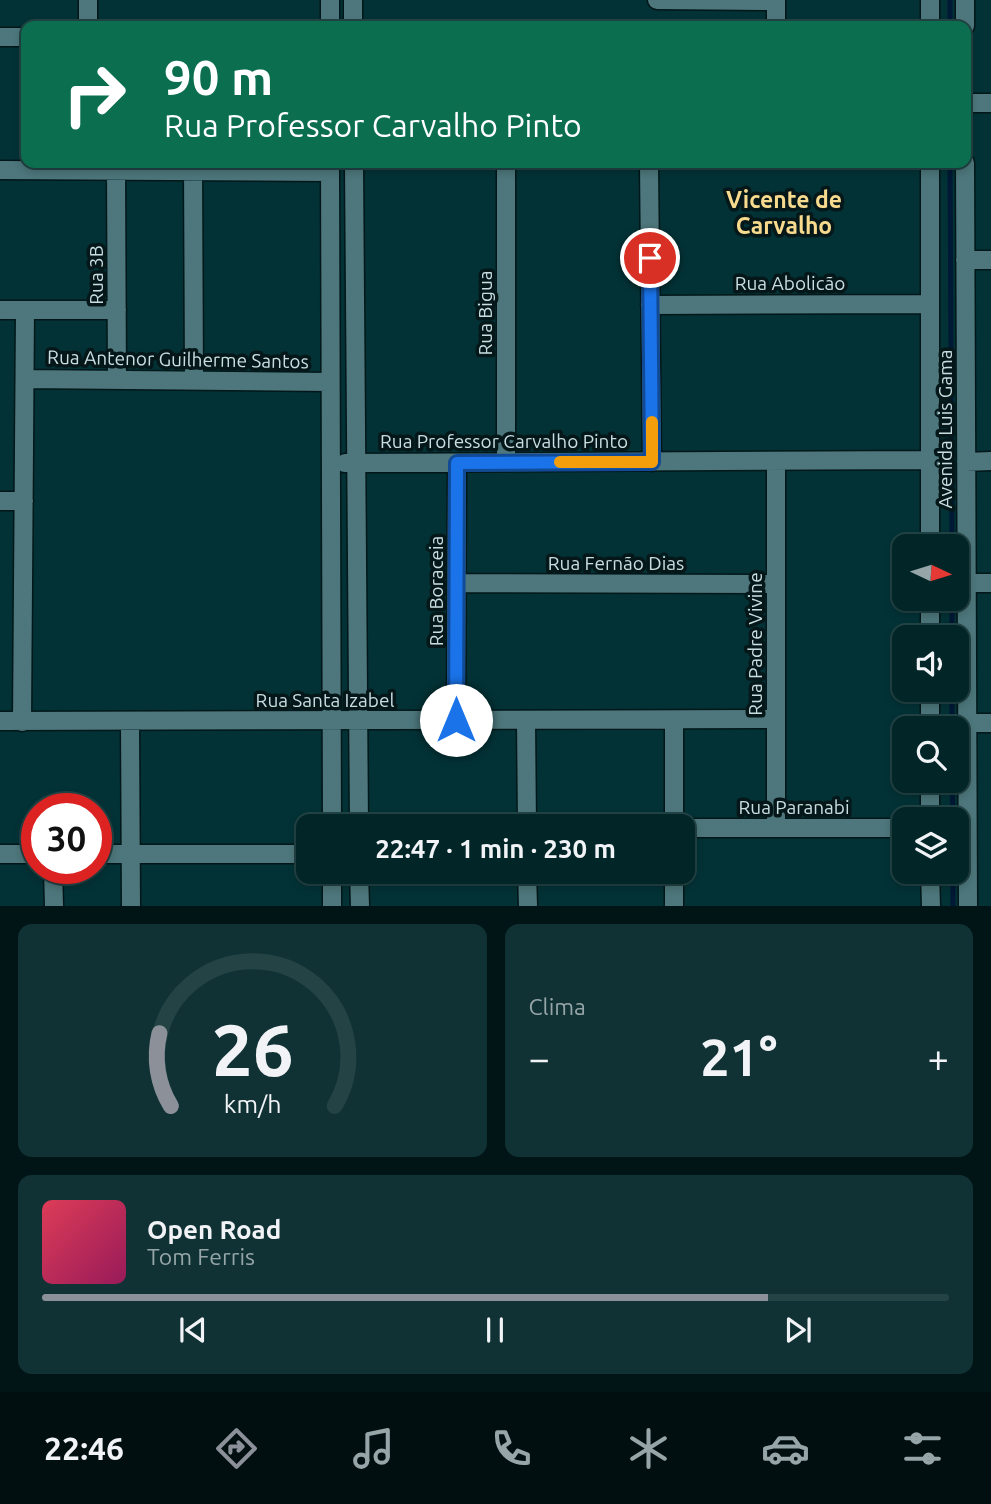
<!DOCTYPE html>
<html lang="pt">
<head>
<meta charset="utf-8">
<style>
	body { margin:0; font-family:Ubuntu,sans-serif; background:#103234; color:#f1f3f6; height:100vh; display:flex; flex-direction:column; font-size:26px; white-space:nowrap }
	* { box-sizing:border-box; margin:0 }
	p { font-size:23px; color:#96a5a8 }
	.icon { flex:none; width:38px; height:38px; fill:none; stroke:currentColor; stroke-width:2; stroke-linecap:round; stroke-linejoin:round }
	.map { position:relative; height:906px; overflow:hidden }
	.panel { display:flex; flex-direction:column; gap:18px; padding:18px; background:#011516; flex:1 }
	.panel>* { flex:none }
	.hud { position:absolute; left:21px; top:21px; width:950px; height:147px; border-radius:14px; box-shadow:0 4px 10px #0003,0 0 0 2px #234345; background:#0b6e4f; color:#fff; overflow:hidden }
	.needle { width:46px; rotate:94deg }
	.fabs { position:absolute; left:892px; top:534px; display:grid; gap:14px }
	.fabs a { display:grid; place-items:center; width:77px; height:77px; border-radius:14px; background:#022628; box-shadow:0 4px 10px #0003,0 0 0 2px #234345; font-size:35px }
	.speed { position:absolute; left:21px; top:793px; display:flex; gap:14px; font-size:35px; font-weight:700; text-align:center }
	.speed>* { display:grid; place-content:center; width:91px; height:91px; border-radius:50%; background:#022628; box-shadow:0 4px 10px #0003,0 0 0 2px #234345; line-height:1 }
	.speed .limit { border:10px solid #d22; background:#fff; color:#111 }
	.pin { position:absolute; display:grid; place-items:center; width:60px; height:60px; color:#fff; margin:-30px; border:4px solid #fff; border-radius:50%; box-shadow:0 2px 7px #0007 }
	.me { position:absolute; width:77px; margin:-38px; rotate:0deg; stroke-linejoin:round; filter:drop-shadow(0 0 5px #0008) }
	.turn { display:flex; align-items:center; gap:24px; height:147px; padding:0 28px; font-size:32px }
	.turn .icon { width:91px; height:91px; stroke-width:2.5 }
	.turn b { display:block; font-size:49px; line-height:60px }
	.big { font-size:52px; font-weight:600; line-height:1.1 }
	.panel .tile { flex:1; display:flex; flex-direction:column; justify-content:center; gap:10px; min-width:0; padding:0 24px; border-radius:14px; background:#103234 }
	.panel .dial { align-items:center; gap:0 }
	.dial svg { height:182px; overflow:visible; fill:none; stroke:#234345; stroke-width:7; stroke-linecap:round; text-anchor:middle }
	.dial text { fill:#f1f3f6; stroke:none }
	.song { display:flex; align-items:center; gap:21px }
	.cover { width:84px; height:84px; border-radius:10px; background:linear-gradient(135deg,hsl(350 70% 55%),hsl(330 70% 35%)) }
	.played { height:7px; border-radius:4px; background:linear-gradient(90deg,#8c9099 80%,#234345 80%) }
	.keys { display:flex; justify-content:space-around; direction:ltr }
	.heat { display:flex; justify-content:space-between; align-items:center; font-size:38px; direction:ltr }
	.panel .tiles { flex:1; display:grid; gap:18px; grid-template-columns:1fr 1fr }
	.tile:last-child { grid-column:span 2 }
	.trip { position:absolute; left:296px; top:814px; width:399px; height:70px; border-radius:14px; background:#022628; box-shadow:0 4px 10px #0003,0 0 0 2px #234345; font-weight:600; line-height:70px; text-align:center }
	.dock { display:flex; height:112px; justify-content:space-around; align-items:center; background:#010f10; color:#96a5a8 }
	.dock .icon { width:49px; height:49px }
	.dock .active { color:#8c9099 }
	.dock b { font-size:32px; color:#f1f3f6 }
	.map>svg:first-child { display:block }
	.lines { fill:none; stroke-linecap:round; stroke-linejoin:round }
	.stream { stroke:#001935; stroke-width:5 }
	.minor-casing { stroke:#021719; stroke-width:21 }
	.minor { stroke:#4d777c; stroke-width:18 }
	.route-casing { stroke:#114b97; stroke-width:18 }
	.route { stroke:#1a73e8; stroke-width:12 }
	.slow { stroke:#f59e0b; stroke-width:12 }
	.labels { text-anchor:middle; stroke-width:7; stroke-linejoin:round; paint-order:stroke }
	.street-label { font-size:19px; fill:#c8dee1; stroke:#051718 }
	.quarter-label { font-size:23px; font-weight:bold; fill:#f8da8e; stroke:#051718 }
</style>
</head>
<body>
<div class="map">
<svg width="991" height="906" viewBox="0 0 991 906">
	<rect width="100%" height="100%" fill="#033236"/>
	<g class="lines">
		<path class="stream" d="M950,0V26
			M950,163L952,546
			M952,598V637
			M952,690V728
			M952,780L953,819
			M953,872V906"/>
		<defs>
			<path id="minor" d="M88,0V26
				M330,0V26
				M353,0V26
				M657,0L776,1
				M965,0V26
				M776,26V0
				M930,26V0
				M0,37H26
				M966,103H991
				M193,163L194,381
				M330,163L332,826
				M354,163L359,826
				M506,163V462
				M649,163L652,462
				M965,163L968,906
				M0,170L330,172
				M116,170L117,380
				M965,260H991
				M650,305L929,304
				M0,310H117
				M25,379L330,382
				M776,461V827
				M966,462L991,461
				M345,463L929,460
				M0,501H24
				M930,546V163
				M457,583L776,584
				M967,583H991
				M930,598V637
				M930,690V728
				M456,720L457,463
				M526,720L527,826
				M674,720V826
				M0,721L776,719
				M22,722L25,310
				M130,722L131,906
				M967,723H991
				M930,819V780
				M682,828H905
				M0,854H37
				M96,854H308
				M53,868L54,906
				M332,872V906
				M359,872L360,906
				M527,872L528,906
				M674,872V906
				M930,872L931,906"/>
		</defs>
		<use href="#minor" class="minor-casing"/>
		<use href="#minor" class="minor"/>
	</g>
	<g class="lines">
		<defs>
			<path id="route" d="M456,720L457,463L652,462L650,258"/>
		</defs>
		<use href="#route" class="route-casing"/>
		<use href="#route" class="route"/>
		<path class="slow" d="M560,462H652V422"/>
	</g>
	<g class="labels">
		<g class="street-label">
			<text transform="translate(96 275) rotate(-90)" y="7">Rua 3B</text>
			<text x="790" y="290">Rua Abolicão</text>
			<text transform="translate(485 313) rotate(-90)" y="7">Rua Bigua</text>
			<text transform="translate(178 359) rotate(1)" y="7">Rua Antenor Guilherme Santos</text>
			<text transform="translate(945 429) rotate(-90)" y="7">Avenida Luis Gama</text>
			<text x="504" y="448">Rua Professor Carvalho Pinto</text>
			<text x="616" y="570">Rua Fernão Dias</text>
			<text transform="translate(436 591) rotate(-90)" y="7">Rua Boraceia</text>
			<text transform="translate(755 644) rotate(-90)" y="7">Rua Padre Vivine</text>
			<text x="325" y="707">Rua Santa Izabel</text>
			<text x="794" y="814">Rua Paranabi</text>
		</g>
		<g class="quarter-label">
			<text x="784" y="208">Vicente de<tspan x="784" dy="26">Carvalho</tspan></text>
		</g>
	</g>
</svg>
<div class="fabs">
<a><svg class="needle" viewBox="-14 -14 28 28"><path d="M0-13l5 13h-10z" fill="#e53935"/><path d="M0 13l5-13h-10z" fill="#96a5a8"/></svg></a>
<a><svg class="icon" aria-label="sound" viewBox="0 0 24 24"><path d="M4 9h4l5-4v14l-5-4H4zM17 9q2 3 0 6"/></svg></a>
<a><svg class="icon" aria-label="search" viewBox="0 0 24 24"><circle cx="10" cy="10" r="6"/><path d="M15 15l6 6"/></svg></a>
<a><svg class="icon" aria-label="layers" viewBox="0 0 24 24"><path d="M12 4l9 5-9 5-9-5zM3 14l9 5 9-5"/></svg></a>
</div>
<div class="speed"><div class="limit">30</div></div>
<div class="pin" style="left:650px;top:258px;background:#d93025"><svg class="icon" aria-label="arrive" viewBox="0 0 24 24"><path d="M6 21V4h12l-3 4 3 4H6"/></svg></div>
<svg class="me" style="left:456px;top:720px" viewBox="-20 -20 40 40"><circle r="19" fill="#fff"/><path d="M0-13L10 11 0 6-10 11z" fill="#1a73e8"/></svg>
<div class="trip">22:47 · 1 min · 230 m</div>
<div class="hud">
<div class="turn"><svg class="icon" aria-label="right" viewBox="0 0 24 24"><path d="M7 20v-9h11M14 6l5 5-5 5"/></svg><div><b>90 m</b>Rua Professor Carvalho Pinto</div></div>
</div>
</div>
<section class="panel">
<div class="tiles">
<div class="tile dial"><svg viewBox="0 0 100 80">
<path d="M14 69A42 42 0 1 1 86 69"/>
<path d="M14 69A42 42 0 0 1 9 37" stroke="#8c9099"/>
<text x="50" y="56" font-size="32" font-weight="700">26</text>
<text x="50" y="72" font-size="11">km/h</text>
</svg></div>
<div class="tile"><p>Clima</p>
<div class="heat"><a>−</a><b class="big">21°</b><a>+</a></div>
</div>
<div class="tile">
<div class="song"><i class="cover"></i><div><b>Open Road</b><p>Tom Ferris</p></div></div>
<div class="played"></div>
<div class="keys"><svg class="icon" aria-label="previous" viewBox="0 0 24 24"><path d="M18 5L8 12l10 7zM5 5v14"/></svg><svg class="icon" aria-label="pause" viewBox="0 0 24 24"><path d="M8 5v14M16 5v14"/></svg><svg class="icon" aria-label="next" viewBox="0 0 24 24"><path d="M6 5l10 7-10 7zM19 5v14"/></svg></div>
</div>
</div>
</section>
<nav class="dock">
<b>22:46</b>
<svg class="icon active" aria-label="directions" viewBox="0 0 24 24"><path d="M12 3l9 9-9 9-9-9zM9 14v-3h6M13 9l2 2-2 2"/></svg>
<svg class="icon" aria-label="music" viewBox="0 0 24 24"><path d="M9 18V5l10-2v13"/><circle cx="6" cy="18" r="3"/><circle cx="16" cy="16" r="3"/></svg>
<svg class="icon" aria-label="phone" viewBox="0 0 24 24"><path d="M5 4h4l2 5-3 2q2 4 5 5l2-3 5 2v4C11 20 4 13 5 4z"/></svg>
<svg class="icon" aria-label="climate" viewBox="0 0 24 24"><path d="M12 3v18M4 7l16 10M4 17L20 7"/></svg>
<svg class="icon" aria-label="car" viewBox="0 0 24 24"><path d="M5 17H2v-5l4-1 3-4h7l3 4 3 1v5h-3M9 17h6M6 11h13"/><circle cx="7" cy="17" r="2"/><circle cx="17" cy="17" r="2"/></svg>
<svg class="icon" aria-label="filters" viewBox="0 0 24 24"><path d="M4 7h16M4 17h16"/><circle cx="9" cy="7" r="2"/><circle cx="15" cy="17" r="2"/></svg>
</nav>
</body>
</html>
